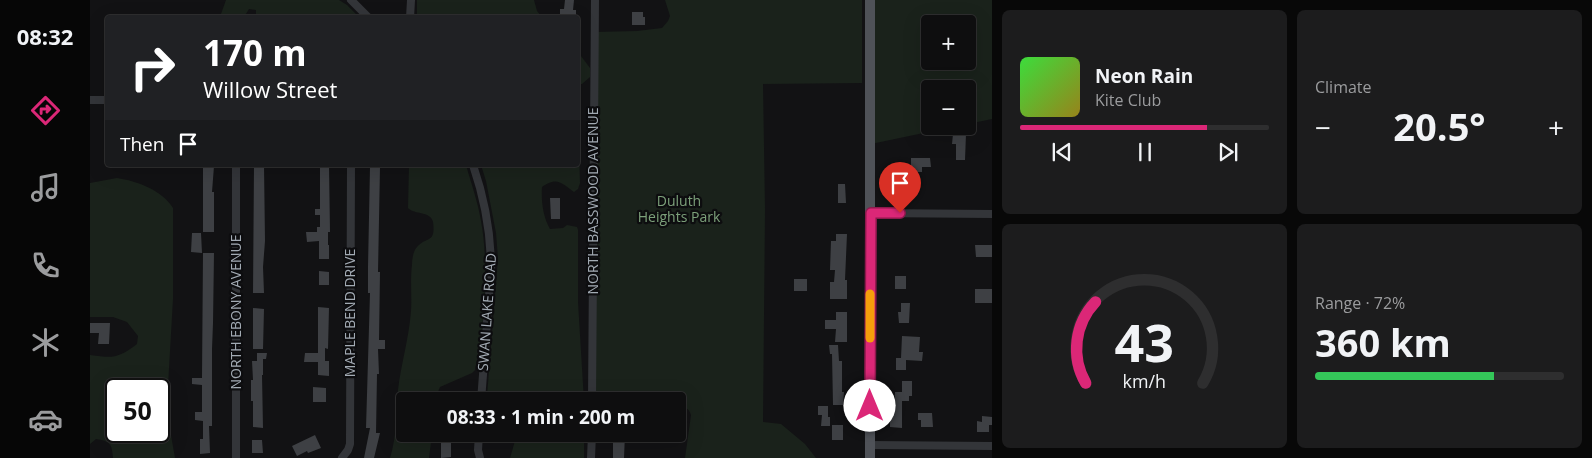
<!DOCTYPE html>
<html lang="en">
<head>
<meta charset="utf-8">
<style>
	body { margin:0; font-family:"Open Sans",sans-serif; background:#1c1c1d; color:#f1f3f6; height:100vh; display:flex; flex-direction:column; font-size:19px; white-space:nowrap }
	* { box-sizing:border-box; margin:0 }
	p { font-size:16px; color:#9b9c9e }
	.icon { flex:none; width:28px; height:28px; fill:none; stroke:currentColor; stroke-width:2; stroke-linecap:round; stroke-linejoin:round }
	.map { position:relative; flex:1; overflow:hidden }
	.drawer { display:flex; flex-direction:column; gap:10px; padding:10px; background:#080808; width:600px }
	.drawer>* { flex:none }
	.guide { position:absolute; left:15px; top:15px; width:475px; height:152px; border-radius:5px; box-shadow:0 5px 20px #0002,0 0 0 1px #2e2e2f; background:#202124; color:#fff; overflow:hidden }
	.buttons { position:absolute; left:831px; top:15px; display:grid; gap:10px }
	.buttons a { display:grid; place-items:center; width:55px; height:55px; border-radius:5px; background:#0e0e0f; box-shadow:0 5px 20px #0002,0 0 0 1px #2e2e2f; font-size:25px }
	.speed { position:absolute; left:15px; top:378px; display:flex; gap:10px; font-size:25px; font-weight:700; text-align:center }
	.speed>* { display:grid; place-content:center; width:65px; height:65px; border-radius:50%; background:#0e0e0f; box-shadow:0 5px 20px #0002,0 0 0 1px #2e2e2f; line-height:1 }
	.speed .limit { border:2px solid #111; border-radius:8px; background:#fff; color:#111 }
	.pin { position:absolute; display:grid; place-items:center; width:42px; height:42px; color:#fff; margin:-51px -21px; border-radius:50% 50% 50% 0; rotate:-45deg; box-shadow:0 0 5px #0007 }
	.pin .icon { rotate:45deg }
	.me { position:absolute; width:55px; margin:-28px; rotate:0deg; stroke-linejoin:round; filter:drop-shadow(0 0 4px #0008) }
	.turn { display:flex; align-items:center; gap:18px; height:105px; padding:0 15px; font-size:22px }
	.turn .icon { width:65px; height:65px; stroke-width:2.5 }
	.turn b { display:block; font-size:35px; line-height:42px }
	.then { display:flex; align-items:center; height:48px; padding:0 15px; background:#0003; gap:10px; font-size:19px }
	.big { font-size:38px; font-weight:700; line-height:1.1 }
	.drawer .card { flex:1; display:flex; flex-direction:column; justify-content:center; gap:8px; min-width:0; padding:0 18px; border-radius:8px; background:#1c1c1d }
	.drawer .dial { align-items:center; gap:0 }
	.dial svg { height:130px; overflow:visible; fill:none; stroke:#2e2e2f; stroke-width:7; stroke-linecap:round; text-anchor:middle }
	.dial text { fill:#f1f3f6; stroke:none }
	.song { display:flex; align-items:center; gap:15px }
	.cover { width:60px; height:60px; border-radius:8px; background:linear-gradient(135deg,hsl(120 70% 55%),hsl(50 70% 35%)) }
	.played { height:5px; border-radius:2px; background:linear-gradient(90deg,#db2777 75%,#2e2e2f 75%) }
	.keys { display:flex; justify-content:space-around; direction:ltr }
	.heat { display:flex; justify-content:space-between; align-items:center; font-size:28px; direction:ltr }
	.charge { height:8px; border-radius:4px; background:linear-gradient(90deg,#34c759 72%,#2e2e2f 0) }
	.drawer .tiles { flex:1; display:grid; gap:10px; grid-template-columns:repeat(2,1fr) }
	.trip { position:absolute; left:306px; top:392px; width:290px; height:50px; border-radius:5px; background:#0e0e0f; box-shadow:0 5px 20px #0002,0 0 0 1px #2e2e2f; font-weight:700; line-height:50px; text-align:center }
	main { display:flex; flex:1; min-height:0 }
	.tab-bar { display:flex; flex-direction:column; width:90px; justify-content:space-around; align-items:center; background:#060606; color:#9b9c9e }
	.tab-bar .icon { width:35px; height:35px }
	.tab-bar .on { color:#db2777 }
	.tab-bar b { font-size:22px; color:#f1f3f6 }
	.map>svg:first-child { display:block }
	.green { fill:#1a221b; fill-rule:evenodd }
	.building { fill:#3e4044 }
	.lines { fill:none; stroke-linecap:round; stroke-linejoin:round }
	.minor { stroke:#333539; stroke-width:8 }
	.major { stroke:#4f5258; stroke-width:10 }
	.route-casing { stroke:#8e194d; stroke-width:12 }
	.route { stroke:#db2777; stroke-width:9 }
	.slow { stroke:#f59e0b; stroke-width:9 }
	.labels { text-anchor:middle; stroke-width:4.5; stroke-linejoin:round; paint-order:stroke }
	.street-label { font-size:14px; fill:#a3abb4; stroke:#0d0d0f }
	.park-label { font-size:14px; fill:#7ca07a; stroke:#0d0d0f }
</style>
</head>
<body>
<main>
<nav class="tab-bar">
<b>08:32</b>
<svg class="icon on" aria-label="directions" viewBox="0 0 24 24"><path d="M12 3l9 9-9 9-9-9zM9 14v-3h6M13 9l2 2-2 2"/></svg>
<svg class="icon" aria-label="music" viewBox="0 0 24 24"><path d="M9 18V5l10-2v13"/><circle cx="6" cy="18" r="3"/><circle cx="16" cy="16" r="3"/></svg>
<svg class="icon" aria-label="phone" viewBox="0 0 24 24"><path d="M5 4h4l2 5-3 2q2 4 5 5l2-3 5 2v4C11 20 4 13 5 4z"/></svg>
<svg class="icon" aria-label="climate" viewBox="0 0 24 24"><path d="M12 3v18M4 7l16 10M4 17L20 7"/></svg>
<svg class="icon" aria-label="car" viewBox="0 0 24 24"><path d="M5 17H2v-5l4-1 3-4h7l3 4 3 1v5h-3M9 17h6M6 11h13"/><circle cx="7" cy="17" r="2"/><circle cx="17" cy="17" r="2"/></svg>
</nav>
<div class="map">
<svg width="902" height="458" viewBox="0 0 902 458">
	<rect width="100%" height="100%" fill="#121214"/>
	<path class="green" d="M136,0H249L257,5L269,17H166V10L159,9L154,17H132L131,14Z
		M327,0H444L447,11L452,17H327Z
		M575,0H772V83L673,84L675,210L673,422L691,424L715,444L726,458H595L601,415C599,408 595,407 588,406V401H559L502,392L505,32L547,31L572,28L578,21L580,16Z
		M785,0H902V119L878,124V89H840V126H867L781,144ZM840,24H878V61H840Z
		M488,52L500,68V77L492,84H488Z
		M488,113L490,183L488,189L484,192C472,184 468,176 452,187C451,201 453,217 460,229L473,228L477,225L487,227L488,230V302L494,401H398L397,396L408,258L406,233L396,181L391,165H488Z
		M319,165H376C381,183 388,202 391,221C399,264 395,327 385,370L382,373L350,387L344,401H315V434H342L339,458H300C307,436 306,413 308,390C311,364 319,338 321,311C322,296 320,280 322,265C322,260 323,251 327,247C336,236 346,244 343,222C341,211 325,215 318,208Z
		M27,178C47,181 72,190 83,208V299L77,403L78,418L85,458H23C22,444 20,441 6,439L0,444V355C23,358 27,359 47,344L48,336L37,322L23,317H0V183ZM26,389H69V431H26Z
		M427,434H494V458H420Z"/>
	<path class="building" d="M475,0H484L483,10H486V18L470,17V9H474Z
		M542,12H553V17H555V25H542Z
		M863,134H876L875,160H866V144H862Z
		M821,158H840L841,167H832V172H821Z
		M164,165H174L175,241L173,267L174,293H163Z
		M239,165L240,232H238V245H239V259H229V241L217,242L216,232H227V227H230V215H225V209H230V166Z
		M113,166H124L122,192H124V232H113Z
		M280,167H290L288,272H290L289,340H295V349H288L289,374H287L286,433H290L284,458H274L280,428H276L280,293H278V267Z
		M803,172H815V188H804Z
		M748,184H755L756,203H748Z
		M460,198H470V219H461Z
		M102,233H111L112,253L101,252Z
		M746,234H757L755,280H757V299H740V282H744L745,270H740L741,241H746Z
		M885,245H902V257H886Z
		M113,253H124L123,323L122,349V426H119L120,453L110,454V439H113V421L105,420V412H112V385L102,384V378H112Z
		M229,271L239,272V285H229Z
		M805,276H816V289H805Z
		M704,279H717V291H704Z
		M885,289H902V303H885Z
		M811,303H820L819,323H809L808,312H811Z
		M228,307L239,308L238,349L235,348V361H239V376L228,375V362H214L215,353H228Z
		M163,308L174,309L173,349H163Z
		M746,312H757V342H745L746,329H735V320H746Z
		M0,323H20L19,344H8L9,333H0Z
		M812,336L830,337L829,352H833L832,361L816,360V370H806V358H811Z
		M739,345H748L749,361H752V392H754L753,405H743L742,354H740Z
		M167,353H177L176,359H173V375H172L173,428L163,427V401H161V380H163L162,361H167Z
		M812,381H822V396H819V401H812V428L800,427V411H804L805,392H812Z
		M223,387L236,388V402H223Z
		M728,406H738V417H740V426H731L732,415H728Z
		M828,413H842L843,427H831V420H828Z
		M892,416L902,417V425H899V432H887V421L892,422Z
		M742,425H753V440H742Z
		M523,434H535L534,458H523Z
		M225,435L231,448L218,453L217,451L207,456L202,446Z
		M162,440H172L173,453H162Z
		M351,441H361V457L351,458Z"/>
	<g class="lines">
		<path class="minor" d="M261,0L279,18
			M320,18L321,0
			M0,100H18
			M146,165V458
			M383,165C395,200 401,232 401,269L391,401
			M781,213L902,214
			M502,401L505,0
			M389,434L388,450L390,458
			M780,445L902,446
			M252,458L258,450L260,444L261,165
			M501,458L502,434"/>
		<path class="major" d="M780,458V0"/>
	</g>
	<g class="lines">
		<defs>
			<path id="route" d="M780,406L781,213H810"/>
		</defs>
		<use href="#route" class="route-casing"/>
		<use href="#route" class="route"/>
		<path class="slow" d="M780,338V294"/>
	</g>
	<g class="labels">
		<g class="street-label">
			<text transform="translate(503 201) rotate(-90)" y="5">NORTH BASSWOOD AVENUE</text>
			<text transform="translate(146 312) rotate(-90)" y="5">NORTH EBONY AVENUE</text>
			<text transform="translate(397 312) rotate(-86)" y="5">SWAN LAKE ROAD</text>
			<text transform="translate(260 313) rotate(-90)" y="5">MAPLE BEND DRIVE</text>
		</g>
		<g class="park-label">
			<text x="589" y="206">Duluth<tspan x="589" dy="16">Heights Park</tspan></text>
		</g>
	</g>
</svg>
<div class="buttons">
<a>+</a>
<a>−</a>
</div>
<div class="speed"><div class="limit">50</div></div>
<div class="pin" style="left:810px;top:213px;background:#d93025"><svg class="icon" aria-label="arrive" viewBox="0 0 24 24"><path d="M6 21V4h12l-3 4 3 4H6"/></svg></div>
<svg class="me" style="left:780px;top:406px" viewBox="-20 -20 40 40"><circle r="19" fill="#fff"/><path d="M0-13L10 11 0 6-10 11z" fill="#db2777"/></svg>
<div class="trip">08:33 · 1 min · 200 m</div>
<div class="guide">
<div class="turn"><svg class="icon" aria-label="right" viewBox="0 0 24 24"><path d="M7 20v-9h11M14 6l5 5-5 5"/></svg><div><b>170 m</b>Willow Street</div></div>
<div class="then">Then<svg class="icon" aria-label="arrive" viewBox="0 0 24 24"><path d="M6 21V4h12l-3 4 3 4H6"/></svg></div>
</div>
</div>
<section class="drawer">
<div class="tiles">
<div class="card">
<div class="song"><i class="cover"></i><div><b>Neon Rain</b><p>Kite Club</p></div></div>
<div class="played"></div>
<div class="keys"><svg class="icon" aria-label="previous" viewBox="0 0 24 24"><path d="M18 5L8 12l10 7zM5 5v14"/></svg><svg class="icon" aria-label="pause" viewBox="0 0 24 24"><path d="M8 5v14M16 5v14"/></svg><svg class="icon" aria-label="next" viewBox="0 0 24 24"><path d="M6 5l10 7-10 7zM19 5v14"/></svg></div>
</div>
<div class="card"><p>Climate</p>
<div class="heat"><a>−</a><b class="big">20.5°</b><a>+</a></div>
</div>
<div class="card dial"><svg viewBox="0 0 100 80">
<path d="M14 69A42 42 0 1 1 86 69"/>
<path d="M14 69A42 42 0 0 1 20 19" stroke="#db2777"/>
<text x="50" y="56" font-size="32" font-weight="700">43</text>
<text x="50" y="72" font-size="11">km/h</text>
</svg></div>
<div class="card"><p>Range · 72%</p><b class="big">360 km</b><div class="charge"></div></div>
</div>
</section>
</main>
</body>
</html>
